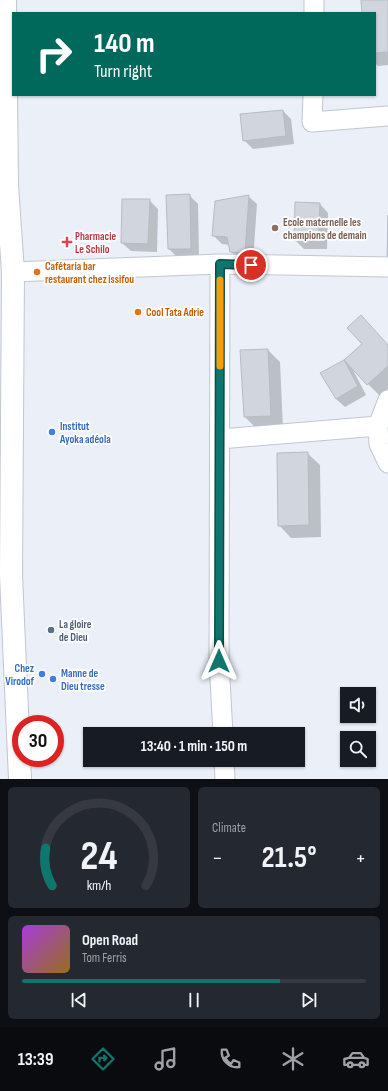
<!DOCTYPE html>
<html lang="en">
<head>
<meta charset="utf-8">
<style>
	body { margin:0; font-family:"Sofia Sans Condensed",sans-serif; background:#242831; color:#f1f3f6; height:100vh; display:flex; flex-direction:column; font-size:15px; white-space:nowrap }
	* { box-sizing:border-box; margin:0 }
	p { font-size:13px; color:#9ea1a6 }
	.icon { flex:none; width:22px; height:22px; fill:none; stroke:currentColor; stroke-width:2; stroke-linecap:round; stroke-linejoin:round }
	.map { position:relative; height:779px; overflow:hidden }
	.drawer { display:flex; flex-direction:column; gap:8px; padding:8px; background:#0d0f14; flex:1 }
	.drawer>* { flex:none }
	.guide { position:absolute; left:12px; top:12px; width:364px; height:84px; border-radius:0px; box-shadow:0 1px 3px #0004; background:#00695c; color:#fff; overflow:hidden }
	.controls { position:absolute; left:340px; top:687px; display:grid; gap:8px }
	.controls a { display:grid; place-items:center; width:36px; height:36px; border-radius:0px; background:#171b24; box-shadow:0 1px 3px #0004; font-size:20px }
	.speed { position:absolute; left:12px; top:715px; display:flex; gap:8px; font-size:20px; font-weight:700; text-align:center }
	.speed>* { display:grid; place-content:center; width:52px; height:52px; border-radius:50%; background:#171b24; box-shadow:0 1px 3px #0004; line-height:1 }
	.speed .limit { border:6px solid #d22; background:#fff; color:#111 }
	.pin { position:absolute; display:grid; place-items:center; width:34px; height:34px; color:#fff; margin:-17px; border:2px solid #fff; border-radius:50%; box-shadow:0 1px 4px #0007 }
	.me { position:absolute; width:44px; margin:-22px; rotate:0deg; stroke-linejoin:round; filter:drop-shadow(0 0 3px #0008) }
	.turn { display:flex; align-items:center; gap:14px; height:84px; padding:0 16px; font-size:18px }
	.turn .icon { width:52px; height:52px; stroke-width:2.5 }
	.turn b { display:block; font-size:28px; line-height:34px }
	.big { font-size:30px; font-weight:700; line-height:1.1 }
	.drawer .tile { flex:1; display:flex; flex-direction:column; justify-content:center; gap:6px; min-width:0; padding:0 14px; border-radius:6px; background:#242831 }
	.drawer .dial { align-items:center; gap:0 }
	.dial svg { height:104px; overflow:visible; fill:none; stroke:#363941; stroke-width:7; stroke-linecap:round; text-anchor:middle }
	.dial text { fill:#f1f3f6; stroke:none }
	.song { display:flex; align-items:center; gap:12px }
	.cover { width:48px; height:48px; border-radius:6px; background:linear-gradient(135deg,hsl(280 70% 55%),hsl(40 70% 35%)) }
	.played { height:4px; border-radius:2px; background:linear-gradient(90deg,#0f766e 75%,#363941 75%) }
	.keys { display:flex; justify-content:space-around; direction:ltr }
	.heat { display:flex; justify-content:space-between; align-items:center; font-size:22px; direction:ltr }
	.drawer .tiles { flex:1; display:grid; gap:8px; grid-template-columns:1fr 1fr }
	.tile:last-child { grid-column:span 2 }
	.trip { position:absolute; left:83px; top:727px; width:222px; height:40px; border-radius:0px; background:#171b24; box-shadow:0 1px 3px #0004; font-weight:700; line-height:40px; text-align:center }
	.dock { display:flex; height:64px; justify-content:space-around; align-items:center; background:#090b0e; color:#9ea1a6 }
	.dock .icon { width:28px; height:28px }
	.dock .selected { color:#0f766e }
	.dock b { font-size:18px; color:#f1f3f6 }
	.map>svg:first-child { display:block }
	.shadow { fill:#0003 }
	.building { fill:#d0d5de; stroke:#b6bbc4 }
	.lines { fill:none; stroke-linecap:round; stroke-linejoin:round }
	.street-casing { stroke:#c1c6cf; stroke-width:21 }
	.secondary-casing { stroke:#c1c6cf; stroke-width:24 }
	.street { stroke:#fff; stroke-width:19 }
	.secondary { stroke:#fff; stroke-width:22 }
	.route-casing { stroke:#0a4d48; stroke-width:10 }
	.route { stroke:#0f766e; stroke-width:7 }
	.slow { stroke:#f59e0b; stroke-width:7 }
	.education-dot { fill:#8d6e63; stroke:#fff; stroke-width:1.5 }
	.health-dot { fill:#e0444e; stroke:#fff; stroke-width:1.5 }
	.food-dot { fill:#e8710a; stroke:#fff; stroke-width:1.5 }
	.shop-dot { fill:#3f7fe0; stroke:#fff; stroke-width:1.5 }
	.service-dot { fill:#5c6f8a; stroke:#fff; stroke-width:1.5 }
	.labels { text-anchor:middle; stroke-width:3.5; stroke-linejoin:round; paint-order:stroke }
	.education-label { font-size:11px; font-weight:bold; fill:#785e54; stroke:#fff; text-anchor:start }
	.health-label { font-size:11px; font-weight:bold; fill:#be3a42; stroke:#fff; text-anchor:start }
	.food-label { font-size:11px; font-weight:bold; fill:#c56008; stroke:#fff; text-anchor:start }
	.shop-label { font-size:11px; font-weight:bold; fill:#366cbe; stroke:#fff; text-anchor:start }
	.service-label { font-size:11px; font-weight:bold; fill:#4e5e75; stroke:#fff; text-anchor:start }
</style>
</head>
<body>
<div class="map">
<svg width="388" height="779" viewBox="0 0 388 779">
	<rect width="100%" height="100%" fill="#eaeff8"/>
	<path class="shadow" d="M362,0H388V65L378,66L375,63V13H363Z
		M283,111L291,119L294,144L253,149L244,140Z
		M189,195L198,204L199,257L178,258L169,249L167,196Z
		M248,196L257,204L253,261L240,260L231,252L229,245L222,244L213,235Z
		M149,200L158,209L157,252L131,251L122,243Z
		M320,204L328,213L327,249H304L295,240Z
		M361,316L388,345V389L380,396L352,368L366,395L345,407L336,399L322,374L345,360L363,345Z
		M268,350L280,362L283,428L257,429L245,417Z
		M307,453L320,465L321,537L291,538L279,525Z"/>
	<path class="building" d="M361,0H388V52L375,53V13H362Z
		M283,110L286,136L243,141L240,114Z
		M190,194L191,249H168L166,195Z
		M249,195L245,253L230,252L227,237L212,236L215,201Z
		M122,199H150L148,244L121,243Z
		M295,202L320,203L318,241L294,240Z
		M388,215V259H387Z
		M361,315L388,345V366L367,385L344,360L362,344L347,328Z
		M268,349L271,416L244,417L240,350Z
		M344,360L358,386L336,399L320,373Z
		M308,452L309,525L278,526L277,453Z"/>
	<g class="lines">
		<defs>
			<path id="street" d="M314,13V0
				M313,95L312,122L388,116
				M220,264L219,661L223,734
				M13,272L220,264L388,267
				M388,400L378,426L379,444L388,463
				M220,439L378,426
				M224,760L225,779"/>
			<path id="secondary" d="M5,0L7,185L13,272L11,575L20,779"/>
		</defs>
		<use href="#street" class="street-casing"/>
		<use href="#secondary" class="secondary-casing"/>
		<use href="#street" class="street"/>
		<use href="#secondary" class="secondary"/>
	</g>
	<g class="lines">
		<defs>
			<path id="route" d="M219,661L220,264L251,265"/>
		</defs>
		<use href="#route" class="route-casing"/>
		<use href="#route" class="route"/>
		<path class="slow" d="M220,366V280"/>
	</g>
	<circle class="education-dot" cx="275" cy="228" r="4"/>
	<path class="health-dot" d="M65 236h4v4h4v4h-4v4h-4v-4h-4v-4h4z"/>
	<g class="food-dot">
		<circle cx="37" cy="272" r="4"/>
		<circle cx="138" cy="312" r="4"/>
	</g>
	<g class="shop-dot">
		<circle cx="52" cy="432" r="4"/>
		<circle cx="42" cy="674" r="4"/>
		<circle cx="53" cy="679" r="4"/>
	</g>
	<circle class="service-dot" cx="51" cy="630" r="4"/>
	<g class="labels">
		<g class="education-label">
			<text x="283" y="226">Ecole maternelle les<tspan x="283" dy="13">champions de demain</tspan></text>
		</g>
		<g class="health-label">
			<text x="75" y="240">Pharmacie<tspan x="75" dy="13">Le Schilo</tspan></text>
		</g>
		<g class="food-label">
			<text x="45" y="270">Cafétaria bar<tspan x="45" dy="13">restaurant chez issifou</tspan></text>
			<text x="146" y="316">Cool Tata Adrie</text>
		</g>
		<g class="shop-label">
			<text x="60" y="430">Institut<tspan x="60" dy="13">Ayoka adéola</tspan></text>
			<text x="34" y="672" text-anchor="end">Chez<tspan x="34" dy="13">Virodof</tspan></text>
			<text x="61" y="677">Manne de<tspan x="61" dy="13">Dieu tresse</tspan></text>
		</g>
		<g class="service-label">
			<text x="59" y="628">La gloire<tspan x="59" dy="13">de Dieu</tspan></text>
		</g>
	</g>
</svg>
<div class="controls">
<a><svg class="icon" aria-label="sound" viewBox="0 0 24 24"><path d="M4 9h4l5-4v14l-5-4H4zM17 9q2 3 0 6"/></svg></a>
<a><svg class="icon" aria-label="search" viewBox="0 0 24 24"><circle cx="10" cy="10" r="6"/><path d="M15 15l6 6"/></svg></a>
</div>
<div class="speed"><div class="limit">30</div></div>
<div class="pin" style="left:251px;top:265px;background:#d93025"><svg class="icon" aria-label="arrive" viewBox="0 0 24 24"><path d="M6 21V4h12l-3 4 3 4H6"/></svg></div>
<svg class="me" style="left:219px;top:661px" viewBox="-20 -20 40 40"><path d="M0-17L14 15 0 8-14 15z" fill="#0f766e" stroke="#fff" stroke-width="4"/></svg>
<div class="trip">13:40 · 1 min · 150 m</div>
<div class="guide">
<div class="turn"><svg class="icon" aria-label="right" viewBox="0 0 24 24"><path d="M7 20v-9h11M14 6l5 5-5 5"/></svg><div><b>140 m</b>Turn right</div></div>
</div>
</div>
<section class="drawer">
<div class="tiles">
<div class="tile dial"><svg viewBox="0 0 100 80">
<path d="M14 69A42 42 0 1 1 86 69"/>
<path d="M14 69A42 42 0 0 1 9 40" stroke="#0f766e"/>
<text x="50" y="56" font-size="32" font-weight="700">24</text>
<text x="50" y="72" font-size="11">km/h</text>
</svg></div>
<div class="tile"><p>Climate</p>
<div class="heat"><a>−</a><b class="big">21.5°</b><a>+</a></div>
</div>
<div class="tile">
<div class="song"><i class="cover"></i><div><b>Open Road</b><p>Tom Ferris</p></div></div>
<div class="played"></div>
<div class="keys"><svg class="icon" aria-label="previous" viewBox="0 0 24 24"><path d="M18 5L8 12l10 7zM5 5v14"/></svg><svg class="icon" aria-label="pause" viewBox="0 0 24 24"><path d="M8 5v14M16 5v14"/></svg><svg class="icon" aria-label="next" viewBox="0 0 24 24"><path d="M6 5l10 7-10 7zM19 5v14"/></svg></div>
</div>
</div>
</section>
<nav class="dock">
<b>13:39</b>
<svg class="icon selected" aria-label="directions" viewBox="0 0 24 24"><path d="M12 3l9 9-9 9-9-9zM9 14v-3h6M13 9l2 2-2 2"/></svg>
<svg class="icon" aria-label="music" viewBox="0 0 24 24"><path d="M9 18V5l10-2v13"/><circle cx="6" cy="18" r="3"/><circle cx="16" cy="16" r="3"/></svg>
<svg class="icon" aria-label="phone" viewBox="0 0 24 24"><path d="M5 4h4l2 5-3 2q2 4 5 5l2-3 5 2v4C11 20 4 13 5 4z"/></svg>
<svg class="icon" aria-label="climate" viewBox="0 0 24 24"><path d="M12 3v18M4 7l16 10M4 17L20 7"/></svg>
<svg class="icon" aria-label="car" viewBox="0 0 24 24"><path d="M5 17H2v-5l4-1 3-4h7l3 4 3 1v5h-3M9 17h6M6 11h13"/><circle cx="7" cy="17" r="2"/><circle cx="17" cy="17" r="2"/></svg>
</nav>
</body>
</html>
